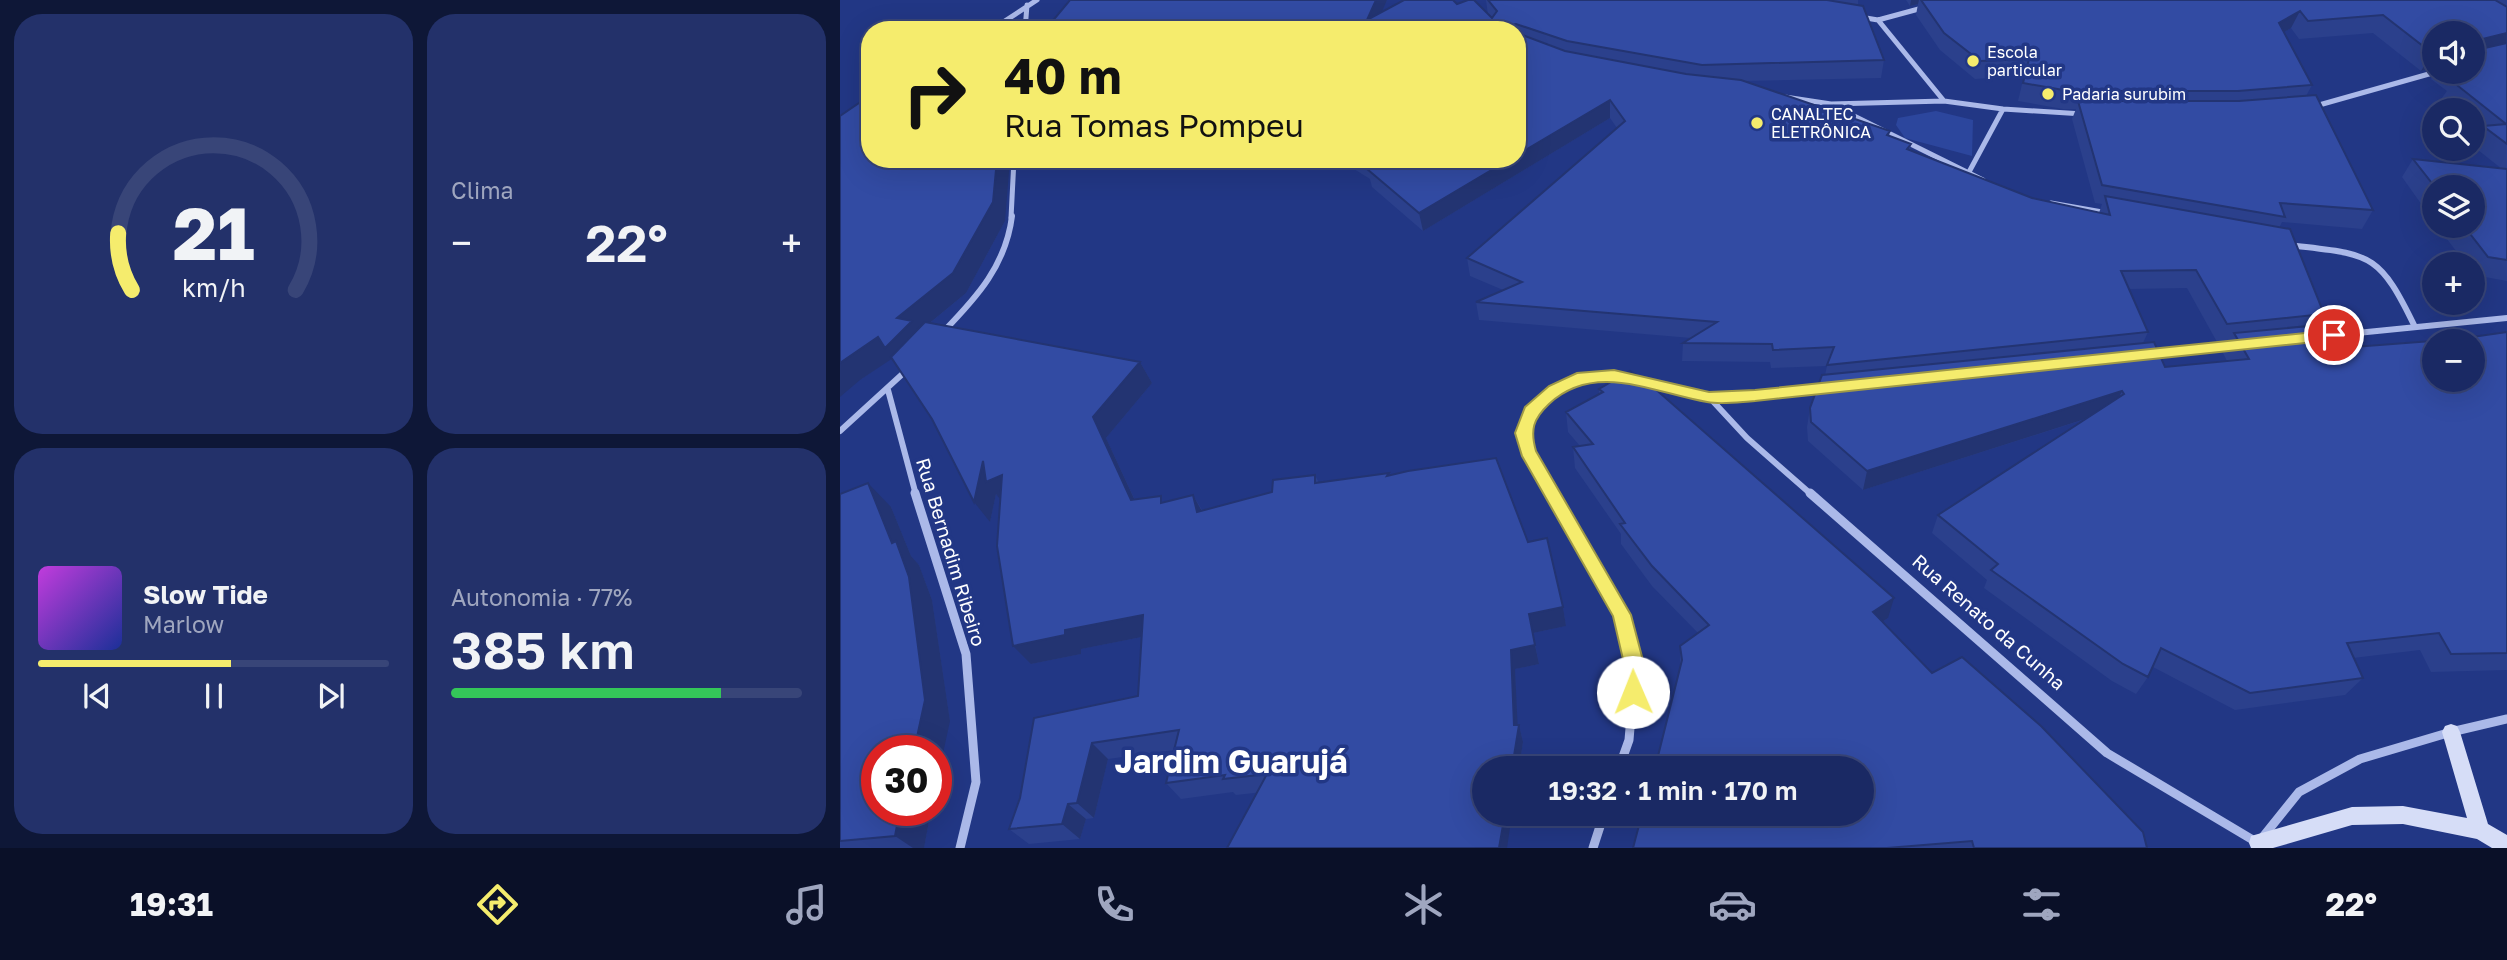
<!DOCTYPE html>
<html lang="pt">
<head>
<meta charset="utf-8">
<style>
	body { margin:0; font-family:"Golos Text",sans-serif; background:#23316a; color:#f1f3f6; height:100vh; display:flex; flex-direction:column; font-size:26px; white-space:nowrap }
	* { box-sizing:border-box; margin:0 }
	p { font-size:23px; color:#9fa6bf }
	.icon { flex:none; width:38px; height:38px; fill:none; stroke:currentColor; stroke-width:2; stroke-linecap:round; stroke-linejoin:round }
	.map { position:relative; flex:1; overflow:hidden }
	.side { display:flex; flex-direction:column; gap:14px; padding:14px; background:#0e1737; width:840px }
	.side>* { flex:none }
	.guide { position:absolute; left:21px; top:21px; width:665px; height:147px; border-radius:28px; box-shadow:0 7px 28px #0002,0 0 0 2px #384578; background:#f5ec6d; color:#111; overflow:hidden }
	.buttons { position:absolute; left:1582px; top:21px; display:grid; gap:14px }
	.buttons a { display:grid; place-items:center; width:63px; height:63px; border-radius:50%; background:#1a2964; box-shadow:0 7px 28px #0002,0 0 0 2px #384578; font-size:35px }
	.speed { position:absolute; left:21px; top:735px; display:flex; gap:14px; font-size:35px; font-weight:700; text-align:center }
	.speed>* { display:grid; place-content:center; width:91px; height:91px; border-radius:50%; background:#1a2964; box-shadow:0 7px 28px #0002,0 0 0 2px #384578; line-height:1 }
	.speed .limit { border:10px solid #d22; background:#fff; color:#111 }
	.pin { position:absolute; display:grid; place-items:center; width:60px; height:60px; color:#fff; margin:-30px; border:4px solid #fff; border-radius:50%; box-shadow:0 2px 7px #0007 }
	.me { position:absolute; width:77px; margin:-38px; rotate:359deg; stroke-linejoin:round; filter:drop-shadow(0 0 5px #0008) }
	.turn { display:flex; align-items:center; gap:24px; height:147px; padding:0 28px; font-size:32px }
	.turn .icon { width:91px; height:91px; stroke-width:2.5 }
	.turn b { display:block; font-size:49px; line-height:60px }
	.big { font-size:52px; font-weight:600; line-height:1.1 }
	.side .tile { flex:1; display:flex; flex-direction:column; justify-content:center; gap:10px; min-width:0; padding:0 24px; border-radius:28px; background:#23316a }
	.side .dial { align-items:center; gap:0 }
	.dial svg { height:182px; overflow:visible; fill:none; stroke:#384578; stroke-width:7; stroke-linecap:round; text-anchor:middle }
	.dial text { fill:#f1f3f6; stroke:none }
	.song { display:flex; align-items:center; gap:21px }
	.cover { width:84px; height:84px; border-radius:10px; background:linear-gradient(135deg,hsl(290 70% 55%),hsl(230 70% 35%)) }
	.played { height:7px; border-radius:4px; background:linear-gradient(90deg,#f5ec6d 55%,#384578 55%) }
	.keys { display:flex; justify-content:space-around; direction:ltr }
	.heat { display:flex; justify-content:space-between; align-items:center; font-size:38px; direction:ltr }
	.charge { height:10px; border-radius:5px; background:linear-gradient(90deg,#34c759 77%,#384578 0) }
	.side .tiles { flex:1; display:grid; gap:14px; grid-template-columns:repeat(2,1fr) }
	.trip { position:absolute; left:632px; top:756px; width:402px; height:70px; border-radius:35px; background:#1a2964; box-shadow:0 7px 28px #0002,0 0 0 2px #384578; font-weight:600; line-height:70px; text-align:center }
	.menu { display:flex; height:112px; justify-content:space-around; align-items:center; background:#0a1028; color:#9fa6bf }
	.menu .icon { width:49px; height:49px }
	.menu .on { color:#f5ec6d }
	.menu b { font-size:32px; color:#f1f3f6 }
	main { display:flex; flex:1; min-height:0 }
	.map>svg:first-child { display:block }
	.green { fill:#2c469d }
	.lines { fill:none; stroke-linecap:round; stroke-linejoin:round }
	.street-far2 { stroke:#abb9e9; stroke-width:5 }
	.street-far1 { stroke:#abb9e9; stroke-width:6 }
	.street { stroke:#abb9e9; stroke-width:9 }
	.secondary { fill:#d6ddf7; fill-rule:evenodd }
	.wall { fill:#2b408c; fill-rule:evenodd }
	.shaded-wall { fill:#233472 }
	.building { fill:#324ba3; stroke:#233472; stroke-width:2; fill-rule:evenodd }
	.route { fill:#f5ec6d; stroke:#9f9947; stroke-width:2 }
	.poi-dot { fill:#f5ec6d; stroke:#223785; stroke-width:2.5 }
	.labels { text-anchor:middle; stroke-width:7; stroke-linejoin:round; paint-order:stroke }
	.far-poi-label { font-size:16px; fill:#fff; stroke:#223785; text-anchor:start }
	.street-label { font-size:19px; fill:#fff; stroke:#223785 }
	.near-district-label { font-size:32px; font-weight:bold; fill:#fff; stroke:#223785 }
</style>
</head>
<body>
<main>
<section class="side">
<div class="tiles">
<div class="tile dial"><svg viewBox="0 0 100 80">
<path d="M14 69A42 42 0 1 1 86 69"/>
<path d="M14 69A42 42 0 0 1 8 44" stroke="#f5ec6d"/>
<text x="50" y="56" font-size="32" font-weight="700">21</text>
<text x="50" y="72" font-size="11">km/h</text>
</svg></div>
<div class="tile"><p>Clima</p>
<div class="heat"><a>−</a><b class="big">22°</b><a>+</a></div>
</div>
<div class="tile">
<div class="song"><i class="cover"></i><div><b>Slow Tide</b><p>Marlow</p></div></div>
<div class="played"></div>
<div class="keys"><svg class="icon" aria-label="previous" viewBox="0 0 24 24"><path d="M18 5L8 12l10 7zM5 5v14"/></svg><svg class="icon" aria-label="pause" viewBox="0 0 24 24"><path d="M8 5v14M16 5v14"/></svg><svg class="icon" aria-label="next" viewBox="0 0 24 24"><path d="M6 5l10 7-10 7zM19 5v14"/></svg></div>
</div>
<div class="tile"><p>Autonomia · 77%</p><b class="big">385 km</b><div class="charge"></div></div>
</div>
</section>
<div class="map">
<svg width="1667" height="848" viewBox="0 0 1667 848">
	<rect width="100%" height="100%" fill="#223785"/>
	<path class="green" d="M1096,111L1133,120L1132,156L1065,138L1056,125L1058,118Z"/>
	<g class="lines">
		<path class="street-far2" d="M1020,17L1038,20L1086,7
			M1038,20L1104,101
			M151,30L197,0
			M185,30L187,5
			M945,97L991,104L1104,101L1163,109L1243,114
			M994,106L1143,180
			M1472,107L1596,72
			M1129,172L1163,109
			M1211,203L1268,213
			M171,218L174,159"/>
		<path class="street-far1" d="M1449,245C1530,255 1538,250 1575,327
			M104,331C137,297 166,265 172,216
			M1487,336L1667,318
			M1310,355L1395,346
			M803,382L869,397L985,390
			M48,390L76,495
			M869,397L907,438L972,495
			M0,431L69,368
			M713,495C703,478 687,457 683,437C679,405 724,380 750,376C763,374 776,376 788,378"/>
		<path class="street" d="M75,493L126,654L136,782L120,848
			M712,493L782,615L795,668L789,740L779,768
			M970,493L1267,753L1418,843L1459,792L1520,759L1611,732L1667,719
			M753,848L764,814"/>
		<path class="secondary" d="M1611,724L1617,726L1620,732L1648,824L1667,835V848H1652L1637,839L1563,824L1512,825L1433,848H1411L1409,843L1411,836L1418,834L1512,807L1563,806L1627,818L1602,732L1605,726Z"/>
	</g>
	<path class="wall" d="M230,0H547L541,12L617,4L648,15L646,0H1018V5L1044,60L1041,78L904,81L1050,131L1049,136L1071,144L1070,150L1192,198L1259,213L1262,204L1255,203L1232,119L1236,109H1223L1178,101L1184,76L1135,79L1100,50L1076,15L1078,4L1070,6L1066,0H1667V281L1634,275L1633,274V264H1626L1597,226H1633L1594,187V222L1562,177L1573,159L1662,169L1633,146V141L1640,131L1633,125V110H1615L1601,99L1607,91L1591,79L1595,72H1633L1594,33V67L1581,71L1533,33L1459,39L1451,28L1444,32L1472,85L1466,96L1533,210L1522,229L1442,222L1439,228L1484,314L1478,325L1501,348L1618,339L1667,332V670L1591,672L1580,650L1513,658L1523,678L1505,695L1395,710L1313,667L1308,677L1296,694L1272,681L1144,588L1147,580L1092,533L1098,515L1246,419L1023,490L968,441L967,427L970,408L985,375L987,366L931,368L930,362L842,361L843,343L851,338L639,320L636,302L663,290L630,276L627,258L777,128L770,118L583,231L532,187L530,179L498,159H677V30H205ZM1347,288L1377,342L1390,341L1383,353L1387,361L1325,367L1303,343L1308,332L1289,289Z
		M165,221L126,293L90,323L300,362L312,383L266,438L295,500L325,502L353,495L362,510L432,492L475,475L479,483L549,473L550,475L688,542L723,607L726,626L693,633L699,664L675,669L677,725H679L683,742L679,768H644L396,795L393,792L341,799L326,783L334,750L268,759L254,818L246,819L240,839L189,844L169,829L180,798L298,696L302,637L241,649V654L191,664L160,499L156,494L150,522L92,419L52,358L20,380Z
		M759,389L1048,618L1042,622L1092,673L1307,848H793L1022,814L840,666V646L858,633L812,586L781,544V534L735,468L733,447L740,446L728,432L726,412L759,394Z
		M0,494L51,507L71,556L79,565L92,600L110,721L37,810H91L84,848H0Z"/>
	<path class="shaded-wall" d="M536,0H547L534,30L527,20Z
		M1071,0H1079L1078,4L1070,6Z
		M1460,11L1451,28L1431,40L1439,23Z
		M676,24L677,30H670L671,25Z
		M1667,33V47L1633,56L1642,39Z
		M1594,52V67L1581,71L1592,53Z
		M770,100V118L583,231L579,213L670,159H677V155Z
		M157,159H170L165,221L126,293L80,331L53,358L20,380L0,397V363Z
		M300,362L312,383L266,438L304,520L291,500L253,417Z
		M1282,391L1273,410L1023,490L1027,471Z
		M143,461L162,475V502L156,494L150,522L134,502Z
		M28,483L51,507L71,556L79,565L92,600L110,721L96,786V751H74L52,543Z
		M353,495L364,515L357,512Z
		M1054,598L1048,618L1028,631L1033,612Z
		M723,607L726,626L693,633L689,614Z
		M303,615L317,634L241,649V654L191,664L173,646L225,630Z
		M695,645L699,664L675,669L678,733L679,725L683,742L679,768H672L674,725L671,650Z
		M252,743L268,759L254,818L237,803Z
		M228,804L246,819L240,839L222,824Z
		M60,810H91L84,848H73L55,836Z
		M665,814H672L667,848H659Z"/>
	<path class="building" d="M230,0H536L527,20L564,0H613L617,4L628,0H634L652,18L657,11L648,0H987L1023,6L1044,60L862,65L727,41L676,24L671,25L670,30H205Z
		M1081,0H1655L1667,7V33L1642,39L1639,45L1645,48L1667,43V144L1643,126L1666,124L1613,82L1627,80L1616,72H1633V33H1594V52L1592,53L1543,15L1468,21L1460,11L1439,23L1472,85L1398,91H1229L1183,83L1189,59L1140,61L1104,33Z
		M677,33L725,51L846,74L901,80L1050,131L1047,135L1071,144L1067,149L1192,198L1270,215L1265,196L1450,229L1484,314L1387,324L1356,270L1281,271L1308,332L987,365L994,347L933,350L932,344L843,343L877,322L636,302L682,282L627,258L785,121L770,100L677,155Z
		M1476,95L1533,210L1440,203L1445,217L1262,185L1238,101H1399Z
		M30,98V159H157L153,202L113,273L57,318L72,321L45,348L38,337L0,363V116L22,101Z
		M522,159H670L579,213L527,169L533,166Z
		M1573,159L1667,169V260L1648,257L1624,226H1633V187H1595Z
		M85,322L300,362L253,417L291,500L321,496V503L353,495L357,512L432,492L433,480L475,475V483L549,473L547,476L568,471L656,458L688,542L707,538L723,607L689,614L695,645L671,650L674,725H679L672,768H644V814H665L659,848H387L427,774L383,779L385,775L326,783L339,730L252,743L237,803L228,804L222,824L169,829L180,798L194,718L298,696L303,615L225,630V635L173,646L157,546L162,475L146,482L143,461L134,502L92,419L51,357Z
		M1490,324L1501,348L1618,339L1667,332V653L1611,654L1599,633L1507,643L1523,678L1410,693L1321,648L1308,677L1283,664L1151,570L1158,564L1098,515L1284,394L1282,391L1027,471L971,422L970,408L982,375L1314,342L1325,367L1409,359L1394,333ZM1594,341H1633V380H1594Z
		M790,371L805,380L1054,598L1033,612L1092,673L1122,657L1201,726L1303,832L1307,848H1134L1132,841L1047,848H793L802,814H1022V768H815L842,660L840,646L869,625L812,566L780,524L785,523L733,447L753,444L726,412L763,392L759,389Z
		M28,483L52,543L56,541L69,577L85,700L74,751H37V810H60L55,836L0,841V494Z"/>
	<path class="route" d="M1494,330L1501,335L1494,340L915,401C899,402 882,405 867,402C814,393 755,361 709,404C693,419 690,430 696,451L791,615L805,668L800,698L793,701L786,698L783,692L785,668L773,616L682,456L675,433L685,407L709,386L737,373L774,370L869,392L915,390Z"/>
	<g class="poi-dot">
		<circle cx="1133" cy="61" r="7"/>
		<circle cx="1208" cy="94" r="7"/>
		<circle cx="917" cy="123" r="7"/>
	</g>
	<g class="labels">
		<g class="far-poi-label">
			<text x="1147" y="58">Escola<tspan x="1147" dy="18">particular</tspan></text>
			<text x="1222" y="100">Padaria surubim</text>
			<text x="931" y="120">CANALTEC<tspan x="931" dy="18">ELETRÔNICA</tspan></text>
		</g>
		<g class="street-label">
			<text transform="translate(111 552) rotate(73)" y="7">Rua Bernadim Ribeiro</text>
			<text transform="translate(1149 622) rotate(41)" y="7">Rua Renato da Cunha</text>
		</g>
		<g class="near-district-label">
			<text x="391" y="773">Jardim Guarujá</text>
		</g>
	</g>
</svg>
<div class="buttons">
<a><svg class="icon" aria-label="sound" viewBox="0 0 24 24"><path d="M4 9h4l5-4v14l-5-4H4zM17 9q2 3 0 6"/></svg></a>
<a><svg class="icon" aria-label="search" viewBox="0 0 24 24"><circle cx="10" cy="10" r="6"/><path d="M15 15l6 6"/></svg></a>
<a><svg class="icon" aria-label="layers" viewBox="0 0 24 24"><path d="M12 4l9 5-9 5-9-5zM3 14l9 5 9-5"/></svg></a>
<a>+</a>
<a>−</a>
</div>
<div class="speed"><div class="limit">30</div></div>
<div class="pin" style="left:1494px;top:335px;background:#d93025"><svg class="icon" aria-label="arrive" viewBox="0 0 24 24"><path d="M6 21V4h12l-3 4 3 4H6"/></svg></div>
<svg class="me" style="left:793px;top:692px" viewBox="-20 -20 40 40"><circle r="19" fill="#fff"/><path d="M0-13L10 11 0 6-10 11z" fill="#f5ec6d"/></svg>
<div class="trip">19:32 · 1 min · 170 m</div>
<div class="guide">
<div class="turn"><svg class="icon" aria-label="right" viewBox="0 0 24 24"><path d="M7 20v-9h11M14 6l5 5-5 5"/></svg><div><b>40 m</b>Rua Tomas Pompeu</div></div>
</div>
</div>
</main>
<nav class="menu">
<b>19:31</b>
<svg class="icon on" aria-label="directions" viewBox="0 0 24 24"><path d="M12 3l9 9-9 9-9-9zM9 14v-3h6M13 9l2 2-2 2"/></svg>
<svg class="icon" aria-label="music" viewBox="0 0 24 24"><path d="M9 18V5l10-2v13"/><circle cx="6" cy="18" r="3"/><circle cx="16" cy="16" r="3"/></svg>
<svg class="icon" aria-label="phone" viewBox="0 0 24 24"><path d="M5 4h4l2 5-3 2q2 4 5 5l2-3 5 2v4C11 20 4 13 5 4z"/></svg>
<svg class="icon" aria-label="climate" viewBox="0 0 24 24"><path d="M12 3v18M4 7l16 10M4 17L20 7"/></svg>
<svg class="icon" aria-label="car" viewBox="0 0 24 24"><path d="M5 17H2v-5l4-1 3-4h7l3 4 3 1v5h-3M9 17h6M6 11h13"/><circle cx="7" cy="17" r="2"/><circle cx="17" cy="17" r="2"/></svg>
<svg class="icon" aria-label="filters" viewBox="0 0 24 24"><path d="M4 7h16M4 17h16"/><circle cx="9" cy="7" r="2"/><circle cx="15" cy="17" r="2"/></svg>
<b>22°</b>
</nav>
</body>
</html>
